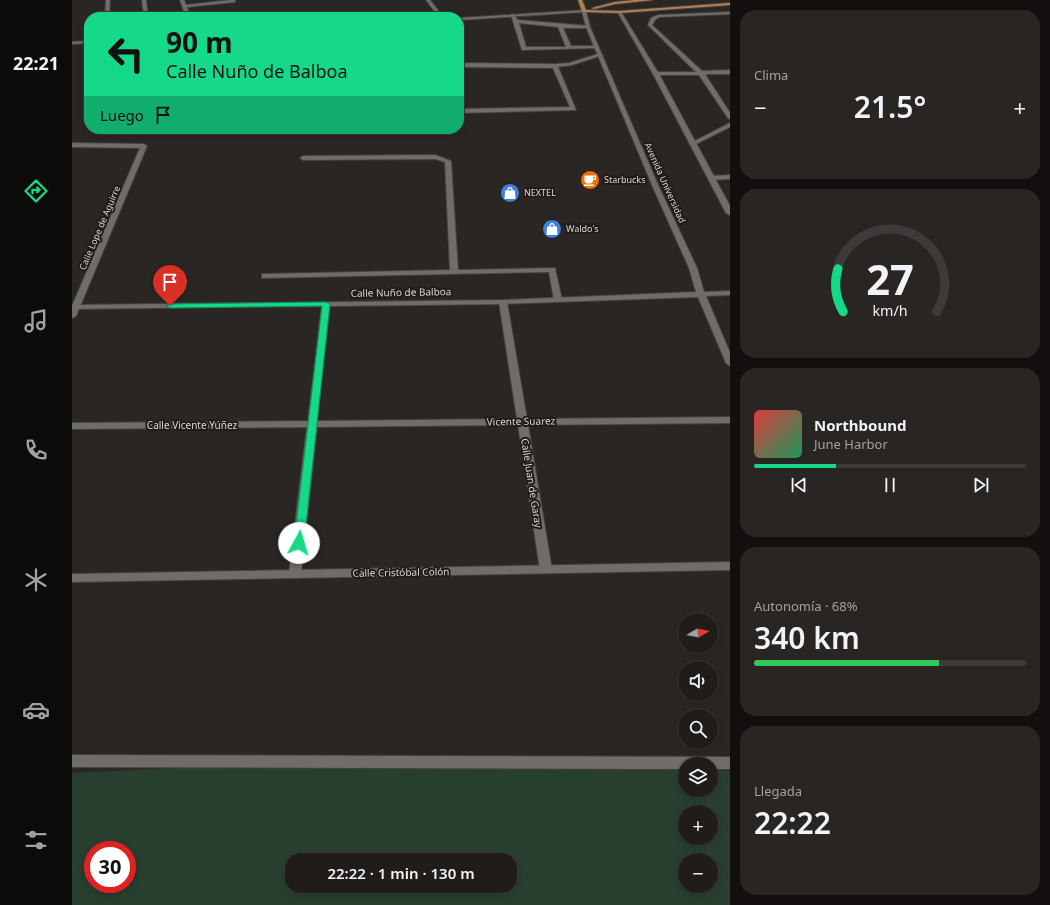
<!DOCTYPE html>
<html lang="es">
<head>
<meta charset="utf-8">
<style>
	body { margin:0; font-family:"Noto Sans",sans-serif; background:#282523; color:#f1f3f6; height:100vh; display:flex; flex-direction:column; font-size:15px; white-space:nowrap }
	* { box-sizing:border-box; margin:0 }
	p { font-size:13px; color:#a2a1a2 }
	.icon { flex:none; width:22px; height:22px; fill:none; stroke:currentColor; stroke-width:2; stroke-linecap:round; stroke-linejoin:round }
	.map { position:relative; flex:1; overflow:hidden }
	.details { display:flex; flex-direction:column; gap:10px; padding:10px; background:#120f0e; width:320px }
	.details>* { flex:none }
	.hud { position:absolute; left:12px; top:12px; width:380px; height:122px; border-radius:16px; box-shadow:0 2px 6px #0003,0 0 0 1px #3d3a39; background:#15d989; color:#111; overflow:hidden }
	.needle { width:26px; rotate:81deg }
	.controls { position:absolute; left:606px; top:613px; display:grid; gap:8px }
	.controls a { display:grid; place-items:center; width:40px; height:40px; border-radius:50%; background:#201c1a; box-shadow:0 2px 6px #0003,0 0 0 1px #3d3a39; font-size:20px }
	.speed { position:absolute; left:12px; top:841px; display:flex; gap:8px; font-size:20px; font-weight:700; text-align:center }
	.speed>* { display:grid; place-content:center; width:52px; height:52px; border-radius:50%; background:#201c1a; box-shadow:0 2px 6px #0003,0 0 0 1px #3d3a39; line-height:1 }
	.speed .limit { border:6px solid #d22; background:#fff; color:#111 }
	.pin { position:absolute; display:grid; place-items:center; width:34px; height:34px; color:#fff; margin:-41px -17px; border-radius:50% 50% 50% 0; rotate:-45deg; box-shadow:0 0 4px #0007 }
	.pin .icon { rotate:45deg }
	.me { position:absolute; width:44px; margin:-22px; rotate:6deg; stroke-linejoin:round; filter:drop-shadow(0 0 3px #0008) }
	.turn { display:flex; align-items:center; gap:14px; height:84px; padding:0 16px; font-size:18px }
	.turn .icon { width:52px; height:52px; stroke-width:2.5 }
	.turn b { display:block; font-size:28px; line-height:34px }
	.then { display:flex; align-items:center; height:38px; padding:0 16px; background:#0003; gap:8px; font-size:15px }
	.big { font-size:30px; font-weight:600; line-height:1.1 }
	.details .tile { flex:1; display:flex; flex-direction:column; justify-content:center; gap:6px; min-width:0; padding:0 14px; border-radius:16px; background:#282523 }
	.details .dial { align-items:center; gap:0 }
	.dial svg { height:104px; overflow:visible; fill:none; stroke:#3d3a39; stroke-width:7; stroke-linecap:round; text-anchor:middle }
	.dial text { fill:#f1f3f6; stroke:none }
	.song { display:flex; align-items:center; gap:12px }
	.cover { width:48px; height:48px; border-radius:6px; background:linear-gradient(135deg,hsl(0 70% 55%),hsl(150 70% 35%)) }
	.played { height:4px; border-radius:2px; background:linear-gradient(90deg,#15d989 30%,#3d3a39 30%) }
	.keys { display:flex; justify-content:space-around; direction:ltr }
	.heat { display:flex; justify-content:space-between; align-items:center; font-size:22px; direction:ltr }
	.charge { height:6px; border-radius:3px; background:linear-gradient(90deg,#34c759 68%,#3d3a39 0) }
	.trip { position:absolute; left:213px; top:853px; width:232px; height:40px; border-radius:16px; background:#201c1a; box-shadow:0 2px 6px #0003,0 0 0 1px #3d3a39; font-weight:600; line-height:40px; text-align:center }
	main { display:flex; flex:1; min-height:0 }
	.menu { display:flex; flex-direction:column; width:72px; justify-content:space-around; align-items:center; background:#0d0b0a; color:#a2a1a2 }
	.menu .icon { width:28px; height:28px }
	.menu .active { color:#15d989 }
	.menu b { font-size:18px; color:#f1f3f6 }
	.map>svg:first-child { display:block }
	.green { fill:#283e2f; fill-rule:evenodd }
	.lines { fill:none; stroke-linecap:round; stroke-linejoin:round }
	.service-casing { stroke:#454340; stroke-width:2 }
	.minor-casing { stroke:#454340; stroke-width:2 }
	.secondary-casing { stroke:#454340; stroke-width:2 }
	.primary-casing { stroke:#454340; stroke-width:2 }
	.service { fill:#706c68; fill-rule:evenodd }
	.minor { fill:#706c68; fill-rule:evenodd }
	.secondary { fill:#706c68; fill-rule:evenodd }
	.primary { fill:#b5804e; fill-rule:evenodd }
	.route { fill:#15d989; stroke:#0e8d59 }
	.labels { text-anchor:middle; stroke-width:4; stroke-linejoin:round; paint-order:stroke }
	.far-poi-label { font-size:9px; fill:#d8d6d3; stroke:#201d19; text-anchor:start }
	.far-street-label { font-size:9px; fill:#d8d6d3; stroke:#201d19 }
	.street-label { font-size:10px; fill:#d8d6d3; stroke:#201d19 }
</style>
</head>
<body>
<main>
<nav class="menu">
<b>22:21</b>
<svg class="icon active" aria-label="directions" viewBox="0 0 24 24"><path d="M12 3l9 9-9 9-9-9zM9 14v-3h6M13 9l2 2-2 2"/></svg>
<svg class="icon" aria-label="music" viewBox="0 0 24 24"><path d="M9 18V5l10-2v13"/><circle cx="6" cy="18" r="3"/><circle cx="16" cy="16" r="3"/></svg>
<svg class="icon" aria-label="phone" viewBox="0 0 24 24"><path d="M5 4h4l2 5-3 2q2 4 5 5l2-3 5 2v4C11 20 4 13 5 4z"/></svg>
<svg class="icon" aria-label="climate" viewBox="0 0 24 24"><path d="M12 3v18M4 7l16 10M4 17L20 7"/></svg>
<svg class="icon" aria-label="car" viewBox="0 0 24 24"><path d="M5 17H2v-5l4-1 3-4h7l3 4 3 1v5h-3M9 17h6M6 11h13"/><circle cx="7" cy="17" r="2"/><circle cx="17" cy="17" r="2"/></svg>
<svg class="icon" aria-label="filters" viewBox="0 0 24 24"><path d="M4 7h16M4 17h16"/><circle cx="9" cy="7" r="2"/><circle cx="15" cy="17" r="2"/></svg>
</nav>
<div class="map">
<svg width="658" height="905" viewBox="0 0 658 905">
	<rect width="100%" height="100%" fill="#2a2623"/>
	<path class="green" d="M220,762L613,770V790H639V770L658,771V905H0V773ZM613,812H639V838H613ZM21,850H55V884H21ZM220,860H438V886H220ZM613,860H639V886H613Z"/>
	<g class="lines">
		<defs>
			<path id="service" d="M34,0H38L37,17H33Z
				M70,0H74L76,17H72Z
				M108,0H112L114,5L159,0H163V2L115,7L118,17H114Z
				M354,0H358L371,17H367Z
				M658,12V14L587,17L583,20L580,25L630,71L658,70V74H633L658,113V119L656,118L627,75H582V73L584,72H624L576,25L579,18L586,15Z
				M441,14L446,20L518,26L516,28H491L499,46H525L527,47L525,48L450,50L439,15ZM447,23L486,27L494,47H454Z
				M526,54L531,55L500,65L486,67L504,110L387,113V109L498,107L481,68L387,67V63L483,64L497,63Z
				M658,123V127L622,145L617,144Z
				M363,155L379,161L386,270L483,268L490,300L489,302H483L482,300L477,272L190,278V274H193L378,270L373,162L363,159L231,160L228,158L231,156Z
				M658,175V179L639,180L636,178L639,176Z
				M0,755L658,757V769H639V764H613V769L0,767Z"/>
			<path id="minor" d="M514,10L512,12L387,20V18Z
				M17,41V43L0,44V42Z
				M0,143L72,144L75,146L4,316L0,318V306L68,148L0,147Z
				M428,300H434L435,302L455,419L658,417V423L456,425L480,570L478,573H470L468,570L446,425L245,427L229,573L227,576H219L217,573L235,427L0,429V423L236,421L250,304L254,302L258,304L245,421L445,419L427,302Z"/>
			<path id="secondary" d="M512,10L514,11L518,27L586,185L625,268L632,292L658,291V295L634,296L658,353V366L654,363L626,297L431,304L0,309V305L431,300L624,292L617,268L580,185L514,27L510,11Z
				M545,11L549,12L587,74L658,206V215L654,213L581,74Z
				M658,562V570L0,582V574Z"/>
			<path id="primary" d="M506,0H510L514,10L547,11L658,3V5L547,13L512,12L510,11Z
				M563,0H581L543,4L522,9L520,8L543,2Z"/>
		</defs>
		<use href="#service" class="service-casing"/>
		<use href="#minor" class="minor-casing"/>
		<use href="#secondary" class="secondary-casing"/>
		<use href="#primary" class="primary-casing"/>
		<use href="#service" class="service"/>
		<use href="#minor" class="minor"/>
		<use href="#secondary" class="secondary"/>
		<use href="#primary" class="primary"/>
	</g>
	<path class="route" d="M254,302L258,304L232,543L227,547L222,543L250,306L98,308L94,306L98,304Z"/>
	<defs>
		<symbol id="cafe-disc" viewBox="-11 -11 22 22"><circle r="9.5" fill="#e8710a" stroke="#201d19"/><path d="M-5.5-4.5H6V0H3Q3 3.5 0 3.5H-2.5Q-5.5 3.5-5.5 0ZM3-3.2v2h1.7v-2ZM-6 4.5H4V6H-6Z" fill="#fff"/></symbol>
		<symbol id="shop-disc" viewBox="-11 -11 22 22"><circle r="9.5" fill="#3f7fe0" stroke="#201d19"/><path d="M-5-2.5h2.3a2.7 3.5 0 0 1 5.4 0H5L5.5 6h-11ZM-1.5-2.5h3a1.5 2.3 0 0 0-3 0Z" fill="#fff"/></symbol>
	</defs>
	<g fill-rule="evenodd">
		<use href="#cafe-disc" x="507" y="169" width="22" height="22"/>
		<use href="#shop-disc" x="427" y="182" width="22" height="22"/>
		<use href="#shop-disc" x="469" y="218" width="22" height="22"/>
	</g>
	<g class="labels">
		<g class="far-poi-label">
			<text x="532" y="183">Starbucks</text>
			<text x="452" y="196">NEXTEL</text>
			<text x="494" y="232">Waldo's</text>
		</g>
		<g class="far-street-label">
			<text transform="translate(593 183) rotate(66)" y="3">Avenida Universidad</text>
			<text transform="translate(28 228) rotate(-67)" y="3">Calle Lope de Aguirre</text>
		</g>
		<g class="street-label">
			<text transform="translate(329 292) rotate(-1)" y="4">Calle Nuño de Balboa</text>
			<text transform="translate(449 421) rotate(-1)" y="4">Vicente Suarez</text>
			<text x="120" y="429">Calle Vicente Yúñez</text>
			<text transform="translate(460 483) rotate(81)" y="4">Calle Juan de Garay</text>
			<text transform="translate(329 572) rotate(-1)" y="4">Calle Cristóbal Colón</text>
		</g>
	</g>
</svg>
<div class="controls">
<a><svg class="needle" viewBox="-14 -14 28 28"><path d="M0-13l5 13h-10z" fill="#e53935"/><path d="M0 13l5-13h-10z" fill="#a2a1a2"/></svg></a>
<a><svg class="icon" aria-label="sound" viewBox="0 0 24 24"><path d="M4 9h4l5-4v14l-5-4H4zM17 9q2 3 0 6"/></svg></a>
<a><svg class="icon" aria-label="search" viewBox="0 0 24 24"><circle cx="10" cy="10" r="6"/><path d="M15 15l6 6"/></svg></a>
<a><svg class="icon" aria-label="layers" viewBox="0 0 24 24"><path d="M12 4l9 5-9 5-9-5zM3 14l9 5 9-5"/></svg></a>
<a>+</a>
<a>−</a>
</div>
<div class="speed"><div class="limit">30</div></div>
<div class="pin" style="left:98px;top:306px;background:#d93025"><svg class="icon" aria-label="arrive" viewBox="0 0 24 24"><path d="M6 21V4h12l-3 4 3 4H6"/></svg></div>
<svg class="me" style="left:227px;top:543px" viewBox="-20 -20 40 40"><circle r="19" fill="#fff"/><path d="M0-13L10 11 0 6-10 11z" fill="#15d989"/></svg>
<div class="trip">22:22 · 1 min · 130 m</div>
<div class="hud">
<div class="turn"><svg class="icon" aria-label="left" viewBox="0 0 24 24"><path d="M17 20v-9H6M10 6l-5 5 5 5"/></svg><div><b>90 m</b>Calle Nuño de Balboa</div></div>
<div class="then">Luego<svg class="icon" aria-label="arrive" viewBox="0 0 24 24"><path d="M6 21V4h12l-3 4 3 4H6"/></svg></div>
</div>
</div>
<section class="details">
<div class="tile"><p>Clima</p>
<div class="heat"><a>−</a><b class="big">21.5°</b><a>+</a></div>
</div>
<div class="tile dial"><svg viewBox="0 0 100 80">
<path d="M14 69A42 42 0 1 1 86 69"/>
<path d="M14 69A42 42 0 0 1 10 36" stroke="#15d989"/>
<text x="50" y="56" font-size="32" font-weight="700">27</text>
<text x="50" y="72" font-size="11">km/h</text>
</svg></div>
<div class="tile">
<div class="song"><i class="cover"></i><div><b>Northbound</b><p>June Harbor</p></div></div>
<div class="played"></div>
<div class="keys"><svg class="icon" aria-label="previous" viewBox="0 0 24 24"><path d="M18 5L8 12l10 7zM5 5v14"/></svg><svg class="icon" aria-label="pause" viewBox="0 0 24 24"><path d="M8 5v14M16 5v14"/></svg><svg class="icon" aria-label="next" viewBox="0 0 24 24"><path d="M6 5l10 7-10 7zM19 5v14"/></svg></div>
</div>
<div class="tile"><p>Autonomía · 68%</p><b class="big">340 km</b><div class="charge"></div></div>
<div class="tile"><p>Llegada</p><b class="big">22:22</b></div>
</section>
</main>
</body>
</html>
